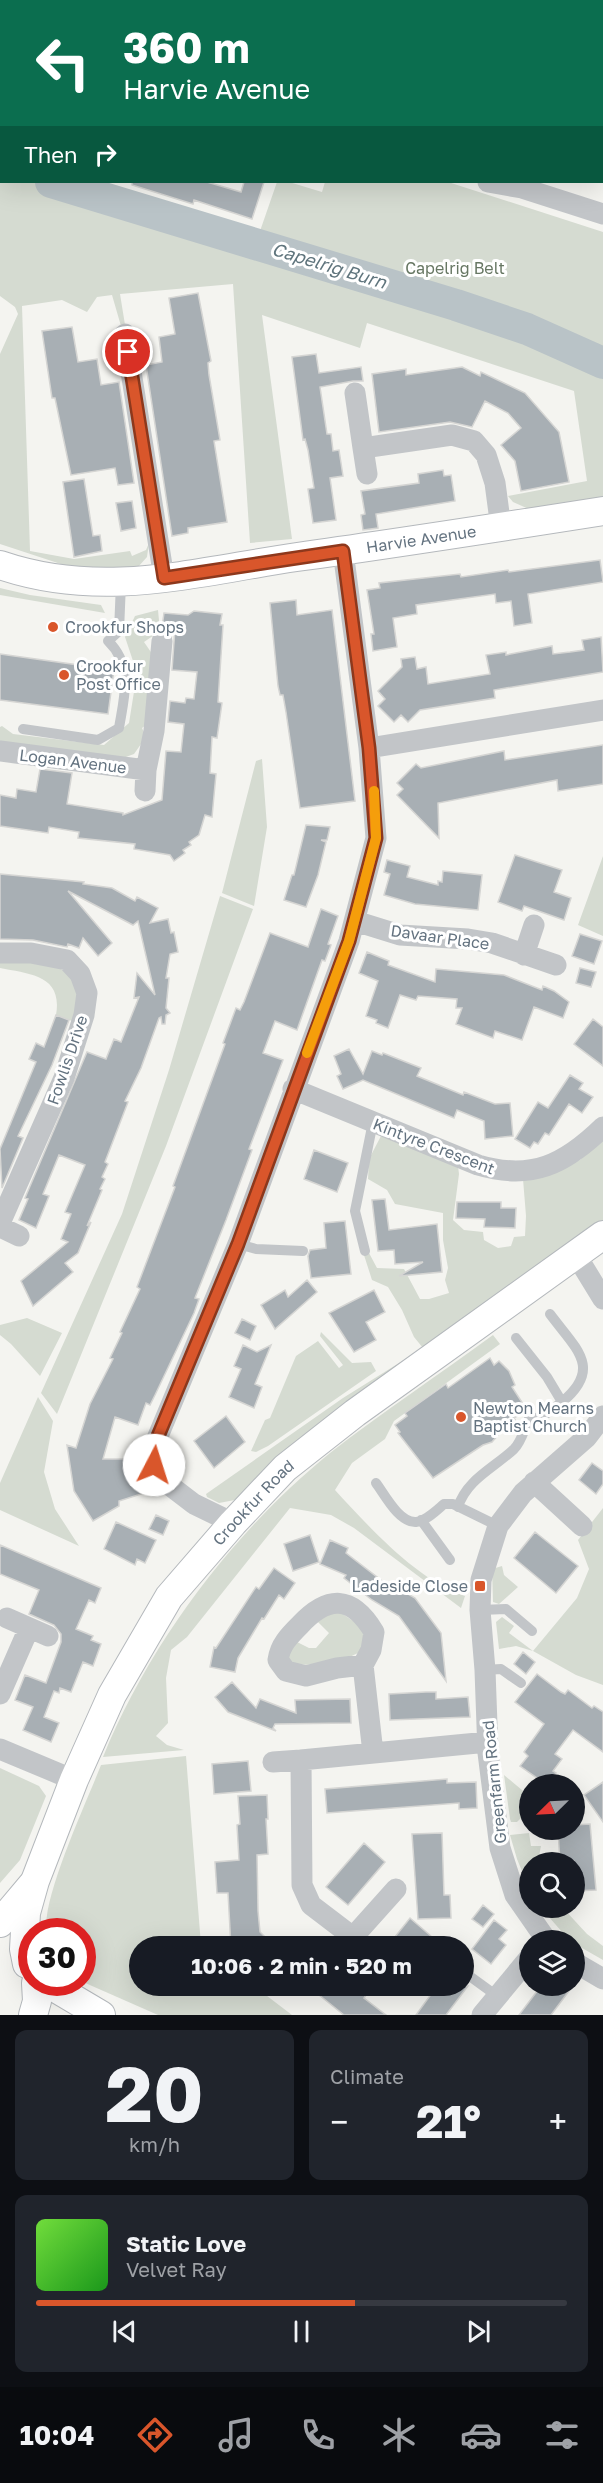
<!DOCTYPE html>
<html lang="en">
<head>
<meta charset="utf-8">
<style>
	body { margin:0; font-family:"Golos Text",sans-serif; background:#20242c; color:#f1f3f6; height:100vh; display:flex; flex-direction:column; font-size:22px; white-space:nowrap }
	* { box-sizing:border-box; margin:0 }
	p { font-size:20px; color:#9ea1a6 }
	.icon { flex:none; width:33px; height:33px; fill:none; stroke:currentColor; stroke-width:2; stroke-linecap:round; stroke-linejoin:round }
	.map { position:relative; height:2015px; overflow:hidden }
	.drawer { display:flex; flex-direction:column; gap:15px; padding:15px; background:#0d0f14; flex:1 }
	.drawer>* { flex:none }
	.guide { position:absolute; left:0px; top:0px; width:603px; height:183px; box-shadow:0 6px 24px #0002; background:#0b6e4f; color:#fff; overflow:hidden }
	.needle { width:39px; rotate:246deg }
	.controls { position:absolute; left:519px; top:1774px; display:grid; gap:12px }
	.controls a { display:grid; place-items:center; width:66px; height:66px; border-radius:50%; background:#171b24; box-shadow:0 6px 24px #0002; font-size:30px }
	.speed { position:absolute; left:18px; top:1918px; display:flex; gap:12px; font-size:30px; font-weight:700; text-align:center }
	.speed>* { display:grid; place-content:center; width:78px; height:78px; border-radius:50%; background:#171b24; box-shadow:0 6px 24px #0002; line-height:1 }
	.speed .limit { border:9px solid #d22; background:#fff; color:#111 }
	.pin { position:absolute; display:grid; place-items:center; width:51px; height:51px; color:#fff; margin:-26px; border:3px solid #fff; border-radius:50%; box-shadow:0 2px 6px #0007 }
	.me { position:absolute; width:66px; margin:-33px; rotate:5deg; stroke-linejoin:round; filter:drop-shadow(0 0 4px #0008) }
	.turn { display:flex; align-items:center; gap:21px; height:126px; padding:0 24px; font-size:27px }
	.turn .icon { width:78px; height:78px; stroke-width:2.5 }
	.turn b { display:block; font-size:42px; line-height:51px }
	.then { display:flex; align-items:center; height:57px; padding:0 24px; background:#0003; gap:12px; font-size:22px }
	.big { font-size:45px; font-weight:700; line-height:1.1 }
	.drawer .widget { flex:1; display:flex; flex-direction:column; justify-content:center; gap:9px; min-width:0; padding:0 21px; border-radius:12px; background:#20242c }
	.drawer .dial { align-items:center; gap:0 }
	.dial b { font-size:78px; line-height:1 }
	.song { display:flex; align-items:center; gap:18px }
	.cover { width:72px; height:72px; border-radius:9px; background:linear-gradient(135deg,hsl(100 70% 55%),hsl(120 70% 35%)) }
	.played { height:6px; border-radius:3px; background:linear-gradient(90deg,#d9562b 60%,#363941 60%) }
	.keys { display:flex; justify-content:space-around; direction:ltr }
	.heat { display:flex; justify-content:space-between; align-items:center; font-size:33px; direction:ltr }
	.drawer .tiles { flex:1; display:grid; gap:15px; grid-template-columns:1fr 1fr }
	.widget:last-child { grid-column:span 2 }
	.trip { position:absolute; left:129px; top:1936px; width:345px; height:60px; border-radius:30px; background:#171b24; box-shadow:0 6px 24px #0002; font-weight:700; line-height:60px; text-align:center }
	.menu { display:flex; height:96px; justify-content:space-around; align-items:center; background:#090b0e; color:#9ea1a6 }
	.menu .icon { width:42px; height:42px }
	.menu .selected { color:#d9562b }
	.menu b { font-size:27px; color:#f1f3f6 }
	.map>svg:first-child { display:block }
	.green { fill:#d5dbd1 }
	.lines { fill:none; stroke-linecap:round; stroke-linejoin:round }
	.river { stroke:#b9c3c7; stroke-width:32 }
	.building { fill:#a8afb4; stroke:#d5d5d3; stroke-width:1.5 }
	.secondary-casing { stroke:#b4b8bc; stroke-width:30 }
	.lane { stroke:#c2c5c8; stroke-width:10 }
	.street { stroke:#c2c5c8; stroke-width:21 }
	.secondary { stroke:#fff; stroke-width:28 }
	.route-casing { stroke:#8d381c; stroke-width:15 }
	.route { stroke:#d9562b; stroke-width:10 }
	.slow { stroke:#f59e0b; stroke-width:10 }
	.poi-dot { fill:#d9562b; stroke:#fff; stroke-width:2 }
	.labels { text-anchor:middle; stroke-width:6; stroke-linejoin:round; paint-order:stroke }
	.park-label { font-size:16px; fill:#677763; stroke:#fff }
	.street-label { font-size:16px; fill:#647380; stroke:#fff }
	.poi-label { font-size:16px; fill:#647380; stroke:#fff; text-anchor:start }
	.water-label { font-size:18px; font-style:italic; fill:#60757d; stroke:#fff }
</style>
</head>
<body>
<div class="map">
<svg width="603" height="2015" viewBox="0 0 603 2015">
	<rect width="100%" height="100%" fill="#f4f4f0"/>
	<path class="green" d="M0,157L2,182H80L184,215L259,234L277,182H289L322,192L325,182H448L603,232V499L531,510L513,502L508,496L587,481L574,391L367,323L360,348L262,315L292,539L250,543L233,284L120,294L126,331L123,333L112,295L97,297L87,312L62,300L22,306L30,551L74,559L130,551L132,556L146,550L149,543L147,557L138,567L76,569L0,544V354L18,314L15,307L0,296Z
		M0,588L30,595L101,605L105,613L0,595Z
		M158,610L160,631L144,642L155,658L146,725L142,728L146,737L134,754L123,758L0,745V727L2,726L13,734L104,745L129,723L137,673L125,637L135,616Z
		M262,759L267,827L254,906L222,893L256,761Z
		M603,856V936L578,925Z
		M220,896L253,909L166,1146L57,1414L41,1393L122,1214L169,1070Z
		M0,960C43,961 94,962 72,1021L56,1015C63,975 30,974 0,968Z
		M381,1136L458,1166L459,1174L453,1220L464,1230L483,1232L484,1240L498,1248L511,1246L514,1237L525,1236L526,1216L523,1179L580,1160L603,1140V1223L240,1499L219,1503L207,1497L206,1494L343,1398L423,1348L414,1337L402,1310L388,1287L372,1280L363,1252L369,1253L377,1268L404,1269L420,1299H429L449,1293L445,1280L448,1268L443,1240V1213L395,1204L387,1190L368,1179L369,1159Z
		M27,1318L62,1333L40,1376L11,1344L0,1335V1325Z
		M321,1332L352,1363L371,1362L376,1371L268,1446L256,1452L251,1451L265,1420L270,1418L296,1356L318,1341L339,1368L343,1365L320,1336Z
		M493,1335L500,1344L394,1421L385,1439L352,1463L335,1490C368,1526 419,1582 465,1596L461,1608L354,1528L331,1515L290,1508L187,1637L171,1650L166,1678L168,1723L156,1736L167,1745L184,1750L103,1757C150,1642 233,1532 330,1453C382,1412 439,1375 493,1335Z
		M38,1397L53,1421L44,1472L55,1509L79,1546L0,1510V1483Z
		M603,1508V1685L576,1675L533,1651L516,1646L499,1649L496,1622L502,1617L514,1626L509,1633L533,1651L577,1598L589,1569L578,1540Z
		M502,1566L504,1575L518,1587L499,1604L493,1602L492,1569Z
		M337,1610L369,1632L363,1650C348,1661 306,1669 289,1662L287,1654L297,1642L309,1648H316L329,1633L317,1621Z
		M186,1756L201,1945L203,1947H140V1986H254L292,2015H158L83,1982L82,1932H47C40,1901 88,1799 101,1765Z
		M0,1768L39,1786L46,1796L20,1860L0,1883Z
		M504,1775L529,1796V1801L522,1804L521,1818L517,1822H511L510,1819Z
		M529,1833L531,1846H541L539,1856L541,1863H530L529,1888L517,1859L510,1835Z
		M541,1908H563L587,1934L603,1946V1960L575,1944L574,1941H570Z"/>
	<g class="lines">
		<path class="river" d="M0,165L2,166
			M51,182L456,305L527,329L603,363"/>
	</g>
	<path class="building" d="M132,182H207L241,192L244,182H264L252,219L194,200L193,204L132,185Z
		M198,293L211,361L208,363L209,375L220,440L214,441L227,522L188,528V533L172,536L146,365L162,362L159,337L175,334L169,298Z
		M72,327L78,362L97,359L101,385L119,382L134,483L118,485L115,468L71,475L55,398H52L42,331Z
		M316,354L319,373L361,367L363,381H353L320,387L327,434H331L333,451L339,450L343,476L330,478L336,520L313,523L308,489L314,488L308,450L305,439L303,440L292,357Z
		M462,367L480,376L481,372L525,393L559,432L569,482L521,491L515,461L501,445L521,428L508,413L485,401L472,427L450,422L379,432L372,374L406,369V375Z
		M443,470L444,476L451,475L455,501L376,514L378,528L363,530L361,515L365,514L361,491L419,483L418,474Z
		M84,479L93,536L100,535L102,551L74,557L63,482Z
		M132,501L136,528L121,531L116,503Z
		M600,560L603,582L528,594L532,623L514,626L511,601L496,603L495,594L416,605L417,614L393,618L397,647L373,651L371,634H374L367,590L380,588L379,583L460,574L461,577L508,570L509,572Z
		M296,600L297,615L332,610L355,801L300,808L286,712L283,695H280L278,686L270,603Z
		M194,611L222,614L220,625H223L218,702L222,703L217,738L212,737L210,773L216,774L212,817L205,815L199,835L189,842L191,845L183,850L185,853L174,861L170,855L134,849L135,844L78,838L79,832L49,827L48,833L0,826V795L16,798L17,789L36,792L40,769L72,773L67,804L123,813V815L162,800L166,751L181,752L184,724L168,722L170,701L185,703L186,698L194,699L197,672L172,670L175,628L162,627L164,613L188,615Z
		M601,637L603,672L494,690L495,698L420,710L408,722L401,715L394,722L378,706L385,699L378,691L402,667L401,659L415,657L417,669L426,667L428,684L490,674L486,655L506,652V655L552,646L553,654L570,652L584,650L582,640Z
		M0,654L114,670L108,714L0,700Z
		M603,745V784L558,791L557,780L438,803L439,838L397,795L403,789L397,783L416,764L421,768L504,751L505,760Z
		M306,825L330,827L327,840H321L326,842L318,875L306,907L284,900L292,875H294Z
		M515,855L562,870L554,892L571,898L564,920L524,906L522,911L498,902Z
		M387,860L410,866L407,877L438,885V881L442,882L443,871L482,875L478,910L415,904L384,895L390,874L384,872Z
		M0,874L84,882L83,884L112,888L135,901L137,897L158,908L150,923L168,919L171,933L174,932L178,952L170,954L166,978H169L166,1008L170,1013L166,1015L165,1024H162L161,1017L159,1018L141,1068L125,1101L128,1102L105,1162L108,1164L102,1177L105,1179L100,1189L102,1190L87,1226L91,1222L78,1253L65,1263L73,1272L33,1306L21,1281L68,1242L61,1239L71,1214L65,1212L85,1165L59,1155L43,1194L49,1196L36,1228L19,1220L28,1199L25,1198L87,1052L106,1059L114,1039L121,1042L139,997L134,998L137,973L155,995L138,921L133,925L68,891L112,943L98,956L83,938L79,948L68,944L67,947L33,940L0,939Z
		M321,909L338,916L328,944L331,945L325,961L322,960L297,1030L275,1021L263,1053L283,1060L249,1149L252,1150L226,1220L195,1298L199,1299L194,1313L155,1395L150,1405L146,1403L138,1425L115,1417L103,1459H131V1480L137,1479L141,1494L119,1501V1506L93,1521L74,1491L67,1445L76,1448L90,1404L113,1359L110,1358L122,1333L120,1332L140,1289L137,1287L175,1187L173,1186L225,1044L223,1043L236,1008L240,1010L244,1002L270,933L308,947Z
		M580,934L602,941L594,964L572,956Z
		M367,952L389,961L388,965L435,982L436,969L504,975L542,990L543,986L554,991L569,1002L563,1018L534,1007L522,1040L495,1031L493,1038L456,1024L462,1008H456L457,999L418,996L416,1000L400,995L388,1028L376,1023L377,1020L366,1016L378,981L359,973Z
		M580,968L596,972L591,987L576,983Z
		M56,1015L69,1020L52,1065L18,1136L23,1138L2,1188L0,1149L36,1062L29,1059L36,1043L44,1047Z
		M593,1019L603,1027V1066L574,1044Z
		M349,1049L363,1074L372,1051L382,1055L383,1053L421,1068L417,1076L463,1095L464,1092L495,1104L510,1103L513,1136L485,1139L484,1121L457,1110L454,1118L363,1080L343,1089L337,1076L341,1074L334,1056Z
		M570,1075L583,1083L579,1089L593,1097L582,1113L569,1104L549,1135L545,1133L538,1144L534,1142L530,1148L515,1139L538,1102L548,1108Z
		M314,1150L348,1163L337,1192L304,1179Z
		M385,1199L389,1230L437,1224L442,1272L399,1276L423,1262L395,1264L394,1250L378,1251L372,1200Z
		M457,1202H501V1208H516L515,1228L484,1227L485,1219L456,1218Z
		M345,1221L351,1274L311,1278L308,1256L310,1250L326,1248L324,1223Z
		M307,1280L317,1292L275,1329L261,1305L285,1290L288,1297Z
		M374,1290L385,1312L366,1322L376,1340L354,1352L329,1313Z
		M242,1319L256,1326L250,1340L235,1333Z
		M243,1345L257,1352L271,1345L255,1384L262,1387L254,1408L229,1397L241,1369L234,1366Z
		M490,1358L494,1365L499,1361L509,1371L515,1385L512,1387L527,1410L514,1418L516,1421L499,1434L492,1442L483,1445L433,1478L398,1433L400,1432L395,1425L407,1416L405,1413L446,1384L448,1388Z
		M226,1416L245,1442L214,1468L194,1441Z
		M592,1463L603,1471V1484L596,1494L579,1480Z
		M156,1515L169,1521L163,1535L149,1529Z
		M116,1522L156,1540L145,1563L137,1559L135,1565L104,1549Z
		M535,1532L578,1566L556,1593L514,1558Z
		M310,1535L319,1562L293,1571L284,1544Z
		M330,1540L348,1548L346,1553L385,1583L386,1581L415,1598L441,1633L446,1681L399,1616L372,1600L344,1578L346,1575L320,1564Z
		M0,1545L101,1588L95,1603L89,1600L76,1629L93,1636L91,1640L101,1644L93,1666L83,1662L71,1692L60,1688L59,1693L54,1691L44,1717L59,1723L51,1742L23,1730L33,1707L15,1700L25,1675L46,1683L61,1642V1634L54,1625L29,1614L39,1590L0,1574Z
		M274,1568L295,1583L284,1599L279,1595L264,1619L262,1618L238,1658L235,1672L210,1667L214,1647L216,1648L256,1587L259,1589Z
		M523,1652L535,1662L526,1674L514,1664Z
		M537,1674L561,1692L565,1694L568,1690L592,1708L594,1706L603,1712V1752L573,1730L555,1754L562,1759L553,1771L556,1773L547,1785L520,1766L528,1756L524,1752L544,1724L515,1702Z
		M232,1682L256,1708L260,1699L296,1713L295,1700L350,1699L351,1723L275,1724L273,1728L276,1731L228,1712L215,1697Z
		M426,1692H436V1699L468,1697L470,1717L390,1720L389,1694Z
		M248,1761L251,1791L214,1794L212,1764Z
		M447,1779V1783L476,1782L477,1808L459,1809V1803L327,1813L325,1789Z
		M603,1782V1822L584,1795Z
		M267,1795L268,1819H266L268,1854L257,1855L258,1911L260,1932L275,1947H231L228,1893H217L215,1862L239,1860L237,1825L240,1824L238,1796Z
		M590,1824L596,1890L574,1891V1861L560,1862L558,1830H574V1825Z
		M442,1833L444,1895H450L451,1918L418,1919L412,1834Z
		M364,1843L385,1862L348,1905L326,1887Z
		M483,1905L494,1914L483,1927L472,1919Z
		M410,1918L432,1937L423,1947H387Z
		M494,1920L507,1930L499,1939L506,1945L491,1964L472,1949Z
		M308,1986H356L366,1995L364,1998L386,2015H344Z
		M437,1986H468L446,2015H416Z
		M541,1986H561L569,1991L551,2015H519Z"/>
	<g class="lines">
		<defs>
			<g id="secondary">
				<path d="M602,2L603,5"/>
				<path id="s1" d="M0,565C103,600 194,572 297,557C399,543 501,527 603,511"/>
				<path d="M0,1923L32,1885"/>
				<path id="s2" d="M27,1964L24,1949L26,1913L35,1881L74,1780L112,1695L169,1597L233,1523L285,1468L355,1413L603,1235"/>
				<path d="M47,1983L101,2015"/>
				<path d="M33,2015L37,2001L36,1983"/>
			</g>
		</defs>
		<use href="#secondary" class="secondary-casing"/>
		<path class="lane" d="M23,729L98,740L119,728C124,697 134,666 108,641L119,631L121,583
			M238,1244L256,1249L303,1251
			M365,1251L355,1211L373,1122
			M516,1338L547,1377L562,1402
			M376,1483C385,1495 399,1523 416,1522C426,1521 437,1510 444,1504H453L498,1526
			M458,1507C467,1479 494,1468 514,1449C522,1441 524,1429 529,1419C543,1419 551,1410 562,1402C603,1368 576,1349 550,1314
			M421,1520L450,1560
			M480,1610L506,1609L532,1631
			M485,1670L501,1669L521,1683
			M464,1972L497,1996"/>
		<path class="street" d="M161,0L168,2
			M392,0V2
			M259,2L266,0
			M0,62H2
			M602,107L603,108
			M488,182L522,188L603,214
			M125,334L164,578
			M355,393L363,448
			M367,474L363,448L452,435L474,441L486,455L495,483L501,528
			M369,748L603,710
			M0,751L146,770
			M145,791L146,770L154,731L162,641
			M355,921L400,935L468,939L492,943L556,965
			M0,953H31L67,960L80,974L87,993L84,1015L64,1078L0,1223
			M524,955L534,925
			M293,1089L478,1165C532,1181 565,1164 603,1127
			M0,1227L19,1236
			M576,1255L603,1299
			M534,1482L582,1526
			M233,1523L194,1504L160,1478L151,1453L238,1244L349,941L376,838L369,748L343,551
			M7,1618L48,1636
			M363,1665L337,1668L306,1676L286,1671L278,1660C280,1645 289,1636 300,1625C328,1595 352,1595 374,1632L371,1650L363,1665L373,1753
			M0,1694L29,1628
			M0,1749L74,1780
			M273,1762L301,1760
			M396,1889L353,1937L311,1905L302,1885L301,1760L488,1742
			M547,1941L515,1895L500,1848L488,1753L485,1670L480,1610L481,1580L498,1526L523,1493L587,1437L603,1416
			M574,1962L603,1979
			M482,2015L530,1957"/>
		<use href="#secondary" class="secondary"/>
	</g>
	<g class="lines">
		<defs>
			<path id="route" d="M128,352L164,578L343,551L369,748L376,838L349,941L238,1244L151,1453L154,1465"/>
		</defs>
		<use href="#route" class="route-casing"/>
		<use href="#route" class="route"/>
		<path class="slow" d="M307,1053L349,941L376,838L374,791"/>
	</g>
	<g class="poi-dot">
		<circle cx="53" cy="627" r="6"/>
		<circle cx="64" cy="675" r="6"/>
		<circle cx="461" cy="1417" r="6"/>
		<rect x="474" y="1580" width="12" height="12" rx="3"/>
	</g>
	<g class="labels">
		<g class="park-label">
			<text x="455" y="274">Capelrig Belt</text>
		</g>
		<g class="street-label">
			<text dy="6" stroke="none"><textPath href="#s1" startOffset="426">Harvie Avenue</textPath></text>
			<text transform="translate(73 761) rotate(7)" y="6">Logan Avenue</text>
			<text transform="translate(440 937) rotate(8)" y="6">Davaar Place</text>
			<text transform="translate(67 1060) rotate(-71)" y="6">Fowlis Drive</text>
			<text transform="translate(434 1146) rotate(21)" y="6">Kintyre Crescent</text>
			<text dy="6" stroke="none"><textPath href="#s2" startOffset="526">Crookfur Road</textPath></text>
			<text transform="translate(494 1782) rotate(-96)" y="6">Greenfarm Road</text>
		</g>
		<g class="poi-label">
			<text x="65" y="633">Crookfur Shops</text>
			<text x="76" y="672">Crookfur<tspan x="76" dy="18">Post Office</tspan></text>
			<text x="473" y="1414">Newton Mearns<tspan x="473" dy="18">Baptist Church</tspan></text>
			<text x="468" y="1592" text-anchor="end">Ladeside Close</text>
		</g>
		<g class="water-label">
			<text transform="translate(329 266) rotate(17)" y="6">Capelrig Burn</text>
		</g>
	</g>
</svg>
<div class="controls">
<a><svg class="needle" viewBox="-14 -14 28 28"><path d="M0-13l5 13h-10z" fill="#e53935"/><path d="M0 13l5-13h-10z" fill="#9ea1a6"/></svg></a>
<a><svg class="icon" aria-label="search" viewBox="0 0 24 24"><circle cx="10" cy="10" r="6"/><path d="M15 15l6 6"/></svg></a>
<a><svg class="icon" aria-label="layers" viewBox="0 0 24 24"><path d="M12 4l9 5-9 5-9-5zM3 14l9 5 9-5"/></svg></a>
</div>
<div class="speed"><div class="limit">30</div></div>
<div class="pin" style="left:128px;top:352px;background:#d93025"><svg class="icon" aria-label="arrive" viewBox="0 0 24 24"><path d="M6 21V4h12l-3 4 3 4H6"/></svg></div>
<svg class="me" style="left:154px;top:1465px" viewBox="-20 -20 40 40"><circle r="19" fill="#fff"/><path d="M0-13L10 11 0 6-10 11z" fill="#d9562b"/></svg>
<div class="trip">10:06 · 2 min · 520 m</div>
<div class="guide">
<div class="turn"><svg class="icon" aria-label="left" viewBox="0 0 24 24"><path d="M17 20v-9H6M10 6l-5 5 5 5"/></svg><div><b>360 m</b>Harvie Avenue</div></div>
<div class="then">Then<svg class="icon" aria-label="right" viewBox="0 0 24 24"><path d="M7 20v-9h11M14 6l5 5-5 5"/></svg></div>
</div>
</div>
<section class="drawer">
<div class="tiles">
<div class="widget dial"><b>20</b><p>km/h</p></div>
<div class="widget"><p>Climate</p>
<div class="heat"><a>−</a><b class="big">21°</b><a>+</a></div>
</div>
<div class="widget">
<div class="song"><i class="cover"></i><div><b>Static Love</b><p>Velvet Ray</p></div></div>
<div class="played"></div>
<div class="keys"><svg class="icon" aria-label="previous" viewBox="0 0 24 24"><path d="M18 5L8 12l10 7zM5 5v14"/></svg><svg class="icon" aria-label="pause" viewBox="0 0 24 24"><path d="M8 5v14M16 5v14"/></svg><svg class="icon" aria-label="next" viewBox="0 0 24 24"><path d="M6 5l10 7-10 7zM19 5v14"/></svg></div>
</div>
</div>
</section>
<nav class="menu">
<b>10:04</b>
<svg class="icon selected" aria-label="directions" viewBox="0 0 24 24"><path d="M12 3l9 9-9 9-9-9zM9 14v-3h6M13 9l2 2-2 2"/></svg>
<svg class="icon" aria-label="music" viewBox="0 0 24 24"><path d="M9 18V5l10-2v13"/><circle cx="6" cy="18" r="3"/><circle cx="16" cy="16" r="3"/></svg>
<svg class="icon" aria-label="phone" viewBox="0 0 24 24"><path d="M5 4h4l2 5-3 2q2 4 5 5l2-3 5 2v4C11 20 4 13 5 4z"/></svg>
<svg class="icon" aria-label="climate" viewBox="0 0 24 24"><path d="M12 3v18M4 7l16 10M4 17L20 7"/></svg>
<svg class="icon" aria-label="car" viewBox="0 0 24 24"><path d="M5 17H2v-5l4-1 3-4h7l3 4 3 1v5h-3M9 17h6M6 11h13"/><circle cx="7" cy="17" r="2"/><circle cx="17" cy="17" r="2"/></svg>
<svg class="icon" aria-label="filters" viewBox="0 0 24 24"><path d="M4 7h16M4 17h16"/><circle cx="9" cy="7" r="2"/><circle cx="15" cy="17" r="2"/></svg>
</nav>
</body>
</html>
